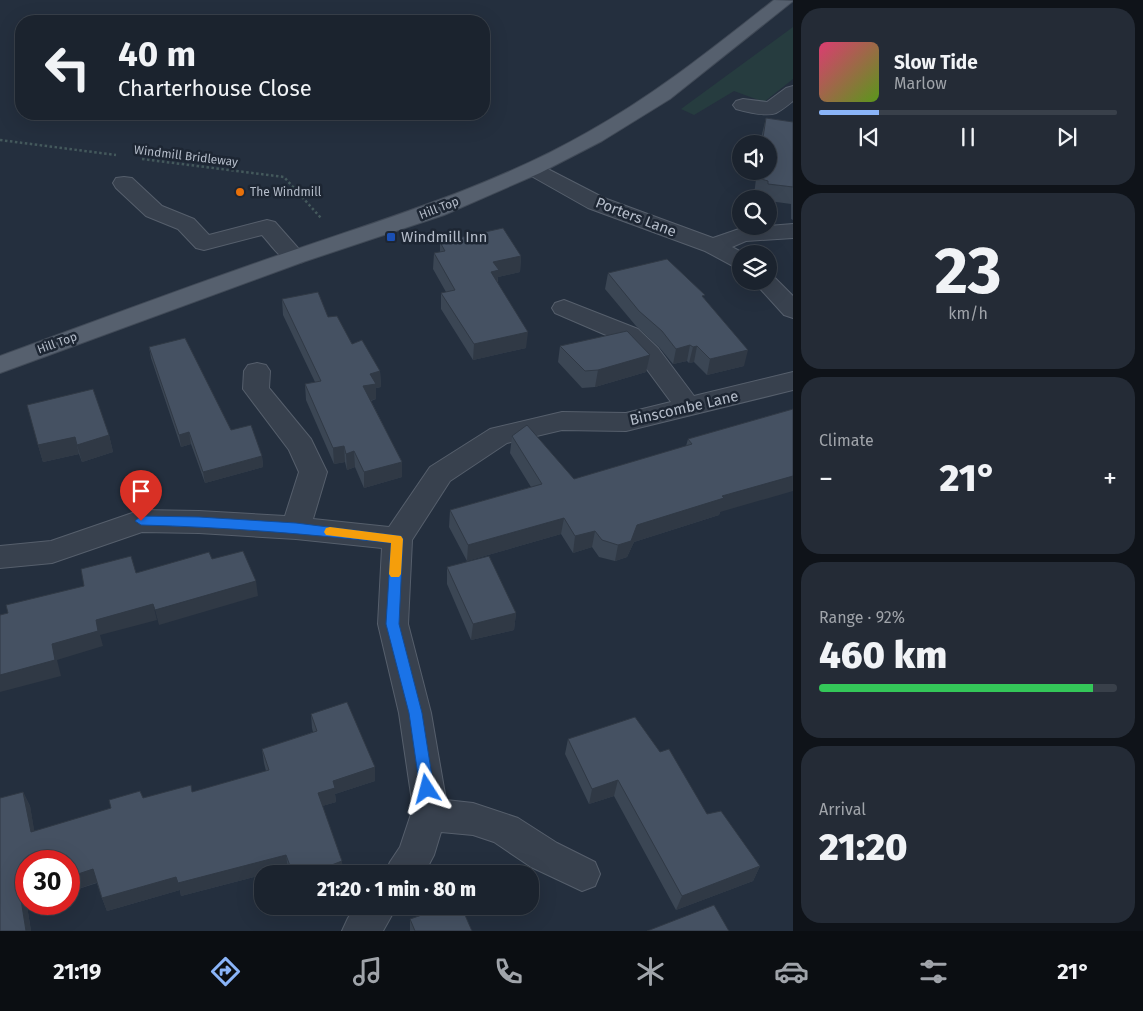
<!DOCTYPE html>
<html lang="en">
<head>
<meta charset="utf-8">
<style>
	body { margin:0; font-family:"Fira Sans",sans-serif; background:#242b36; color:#f1f3f6; height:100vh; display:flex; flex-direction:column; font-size:19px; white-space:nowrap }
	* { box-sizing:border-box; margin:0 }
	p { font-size:16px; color:#a0a4aa }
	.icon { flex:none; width:28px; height:28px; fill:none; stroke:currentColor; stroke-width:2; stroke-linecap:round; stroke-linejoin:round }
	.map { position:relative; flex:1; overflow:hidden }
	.details { display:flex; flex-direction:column; gap:8px; padding:8px; background:#0f1319; width:350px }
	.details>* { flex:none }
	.banner { position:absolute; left:15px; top:15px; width:475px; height:105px; border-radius:20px; box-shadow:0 5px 20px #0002,0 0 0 1px #39404a; background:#1b232e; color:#f1f3f6; overflow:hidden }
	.buttons { position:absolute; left:732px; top:135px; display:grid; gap:10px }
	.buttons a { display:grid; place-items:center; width:45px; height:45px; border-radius:50%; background:#1b232e; box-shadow:0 5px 20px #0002,0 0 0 1px #39404a; font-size:25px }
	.speed { position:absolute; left:15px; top:850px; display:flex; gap:10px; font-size:25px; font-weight:700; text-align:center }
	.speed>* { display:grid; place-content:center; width:65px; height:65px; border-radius:50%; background:#1b232e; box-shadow:0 5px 20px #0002,0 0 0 1px #39404a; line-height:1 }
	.speed .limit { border:8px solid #d22; background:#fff; color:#111 }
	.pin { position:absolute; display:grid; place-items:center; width:42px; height:42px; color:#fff; margin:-51px -21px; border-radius:50% 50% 50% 0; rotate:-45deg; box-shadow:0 0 5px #0007 }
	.pin .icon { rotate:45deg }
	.me { position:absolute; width:55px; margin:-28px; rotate:351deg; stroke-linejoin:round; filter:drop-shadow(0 0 4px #0008) }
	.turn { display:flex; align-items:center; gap:18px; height:105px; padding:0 20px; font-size:22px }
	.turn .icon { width:65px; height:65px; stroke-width:2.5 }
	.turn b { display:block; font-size:35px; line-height:42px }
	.big { font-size:38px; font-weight:800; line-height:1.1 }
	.details .tile { flex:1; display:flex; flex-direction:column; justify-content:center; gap:8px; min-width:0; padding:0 18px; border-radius:20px; background:#242b36 }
	.details .dial { align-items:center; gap:0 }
	.dial b { font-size:65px; line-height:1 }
	.song { display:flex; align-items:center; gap:15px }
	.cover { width:60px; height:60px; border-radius:8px; background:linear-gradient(135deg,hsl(340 70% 55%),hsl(90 70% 35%)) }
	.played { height:5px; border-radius:2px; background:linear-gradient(90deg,#8ab4f8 20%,#39404a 20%) }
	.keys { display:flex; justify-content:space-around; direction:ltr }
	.heat { display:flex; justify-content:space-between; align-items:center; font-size:28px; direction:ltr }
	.charge { height:8px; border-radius:4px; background:linear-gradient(90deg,#34c759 92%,#39404a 0) }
	.trip { position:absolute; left:254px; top:865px; width:285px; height:50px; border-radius:20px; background:#1b232e; box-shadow:0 5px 20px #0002,0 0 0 1px #39404a; font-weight:800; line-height:50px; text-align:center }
	.menu { display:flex; height:80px; justify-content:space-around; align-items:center; background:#0b0e12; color:#a0a4aa }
	.menu .icon { width:35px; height:35px }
	.menu .on { color:#8ab4f8 }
	.menu b { font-size:22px; color:#f1f3f6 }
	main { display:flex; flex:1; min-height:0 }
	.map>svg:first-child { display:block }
	.green { fill:#263c3f }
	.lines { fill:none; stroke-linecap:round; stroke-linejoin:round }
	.minor-casing { stroke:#565f6c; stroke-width:2 }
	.major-casing { stroke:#414a57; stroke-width:2 }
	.path { stroke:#44595c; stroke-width:2.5; stroke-dasharray:2.5 2.5; stroke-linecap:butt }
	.minor { fill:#38414e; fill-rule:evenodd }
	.major { fill:#56606e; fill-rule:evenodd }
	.wall { fill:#3b4654 }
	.shaded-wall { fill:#303945 }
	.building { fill:#455162; stroke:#303945 }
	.route { fill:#1a73e8; stroke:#114b97 }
	.slow { fill:#f59e0b }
	.food-dot { fill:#e8710a; stroke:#1d2633; stroke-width:2 }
	.transit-dot { fill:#1a4fb4; stroke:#1d2633; stroke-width:2 }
	.labels { text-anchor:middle; stroke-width:5; stroke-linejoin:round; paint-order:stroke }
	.far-street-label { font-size:12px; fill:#b4bcc9; stroke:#1d2633 }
	.far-poi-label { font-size:12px; fill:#b4bcc9; stroke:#1d2633; text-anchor:start }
	.street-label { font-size:15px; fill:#b4bcc9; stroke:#1d2633 }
	.poi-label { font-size:15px; fill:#b4bcc9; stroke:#1d2633; text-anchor:start }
</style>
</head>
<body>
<main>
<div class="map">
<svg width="793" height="931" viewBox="0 0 793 931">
	<rect width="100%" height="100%" fill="#242f3e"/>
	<path class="green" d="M793,27V79L764,102L734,91L694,115L681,109Z"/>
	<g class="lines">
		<defs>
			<path id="minor" d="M793,86V101C788,105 782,110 776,113C766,117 747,112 736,109L733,105L736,101L743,99L767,102L786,88Z
				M533,163L540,165L604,198L713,238L742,228L793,224V238L746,241L732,247L745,254H741V268L733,266L705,251L588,208L526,173L522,169L526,165Z
				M124,177L132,178L162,206L194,219L209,235L267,220L275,222L306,257L303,262C284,267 274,248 262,235L204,250L196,248L178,229L146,216L116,188L113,183L116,178Z
				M769,275L773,276L793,296V318L784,315L753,281H769Z
				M564,300L638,329L658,348L694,396L793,372V390L626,431L562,430L507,443L450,481L412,540L408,624L431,713L446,800L473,803L518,818L557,843L595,862L600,874L595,886L582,891L531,867L494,842L473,835L441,832L434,855L424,874H385L390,862L400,847L413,808L399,713L378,624L382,548L296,539L199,533L142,532L52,563L0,568V546L51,541L141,510L199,511L285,516L299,472L289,450L243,389L244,371L248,365L257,363L266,365L270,371L269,388L311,439L327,472L313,519L389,527L430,467L490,429L562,412L626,413L671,402L640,360L620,341L555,313L552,308L555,303Z
				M356,906H397L383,931H342L348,918Z"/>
			<path id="major" d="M774,0L793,1L670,99L602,141L540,173L444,215L303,262L0,373V356C96,321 191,285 288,252C390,217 494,186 588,132C655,95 714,47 774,0Z"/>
		</defs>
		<use href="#minor" class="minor-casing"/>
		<use href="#major" class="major-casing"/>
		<path class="path" d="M0,140L116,155
			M142,159L284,177L321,218"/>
		<use href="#minor" class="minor"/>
		<use href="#major" class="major"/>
	</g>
	<path class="wall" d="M766,118L793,122V220L791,219V204L769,201V199H764V197L754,195L757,171H769V144H760L762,134Z
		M440,242L521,256L520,272L498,277V283L526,348L473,360L441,309V293L446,292L433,269L434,253L440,252Z
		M608,273L704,298L744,366L707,375L694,362L689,363L687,361L673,364L659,347L636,326L605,289Z
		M282,299L328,317L352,344L380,371L381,387L376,388V399L371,401L402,462V477L364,488L355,467L347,470L345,462L334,464L306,400L305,384L315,382L283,315Z
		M560,346L650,355L646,372L595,387L582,388L558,362Z
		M149,347L231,430L262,456L263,467L205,483L191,444L181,447L151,358Z
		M793,409L720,512L719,515L634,542L627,557L615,561L599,557L592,547L573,553L561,534L467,561L449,527L450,510L531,487L510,453L512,436L574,479L686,446L688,439Z
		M109,435L113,452L82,462L79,454L43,462L38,445Z
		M447,567L516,613L514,630L471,640L447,584Z
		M311,714L375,781L335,794L336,802L322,806L343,874H290L288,869L268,874H262V875L181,896L180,890L107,911L102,898L97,883L69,892L26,904H34L27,906L31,931H0L23,792L30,806L34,831L192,792L266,771L264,763L262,749L313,732L312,728Z
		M568,739L660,752L707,814L760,866L753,881L676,910L614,796L589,804L565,754Z
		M410,919L472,931H410Z"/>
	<path class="shaded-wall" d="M521,256L520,272L498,277L497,286L491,272L493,262Z
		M528,332L526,348L473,360L474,344Z
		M690,345L687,361L673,364L676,349Z
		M697,346L694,362L689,363L693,347Z
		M748,350L744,366L707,375L710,359Z
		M650,355L646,372L595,387L598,370Z
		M380,371L381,387L376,388V399L364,402L363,386L370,374Z
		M189,432L191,444L181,447L179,435Z
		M109,435L113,452L82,462L77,445Z
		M75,437L79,454L43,462L38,445Z
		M344,446L345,462L334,464L333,448Z
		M354,451L355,467L347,470L346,454Z
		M262,456L263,467L205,483L203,472Z
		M402,462V477L364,488V472Z
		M793,476V491L720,512L719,515L634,542L627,557L615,561L618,545L637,525L722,496Z
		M564,518L561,534L467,561L468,545Z
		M595,531L592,547L573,553L575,536Z
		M256,581L258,596L159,625L155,610Z
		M153,604L157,620L100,635L103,646L57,660L61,676L0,692V675L52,644L96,620Z
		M516,613L514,630L471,640L473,624Z
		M375,767V781L335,794L336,802L319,807L318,793L333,781Z
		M618,780L614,796L589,804L592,789Z
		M23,792L30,806L37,846L31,832Z
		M286,855L288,869L268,874H262V875L181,896L180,890L107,911L102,898L176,877Z
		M342,861L343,874H308Z
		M760,866L753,881L676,910L682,896Z
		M93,869L98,882L69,892V877Z
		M26,891V904H34L27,906L31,931H26L20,893Z"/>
	<path class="building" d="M766,118L793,122V187L768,184V181L758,178L759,171H769V144H762Z
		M503,228L521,256L493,262L499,270L491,272L528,332L474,344L441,293L455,290L434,253L445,251L440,242Z
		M667,259L705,295L702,296L748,350L710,359L697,346L693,347L690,345L676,349L662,331L639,311L608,273Z
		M318,292L328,317L337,316L352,344L362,340L380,371L370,374L376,384L363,386L402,462L364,472L354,451L346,454L344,446L333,448L305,384L321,381L282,299Z
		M627,331L650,355L598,370L585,371L560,346Z
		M185,338L231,430L251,425L262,456L203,472L189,432L179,435L149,347Z
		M93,389L109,435L77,445L75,437L38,445L27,405Z
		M793,409V476L722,496L724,498L637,525L631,541L618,545L602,540L595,531L575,536L564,518L468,545L450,510L542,484L512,436L527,425L574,479L692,444L688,439Z
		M243,551L256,581L155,610L153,604L96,620L98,631L52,644L55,660L0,675V615L8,613L6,605L84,586L81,569L131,556L136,573L209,552L212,559Z
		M489,556L516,613L473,624L447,567Z
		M347,702L375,767L333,781L335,788L318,793L342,861L308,874H293L286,855L178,883L176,877L102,898L93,869L69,877V861H26V891L20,893L26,931H0V798L23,792L31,832L111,808L109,800L140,791L143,798L191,785L192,792L269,770L262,749L317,731L311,714Z
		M635,717L660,752L669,749L707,814L721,811L760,866L682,896L618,780L592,789L568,739Z
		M714,905L729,931H647Z
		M449,906H461L472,931H415L410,919Z"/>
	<path class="route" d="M141,516L199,517L296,523L401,536L403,539L399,624L422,713L434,789L432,794L427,796L422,794L420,789L409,713L386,624L391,543C307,534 225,527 141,525L135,521Z"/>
	<path class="slow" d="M330,527L401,536L403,539L401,574L399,577H391L389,574L391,543L326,535L324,532L326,528Z"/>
	<circle class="food-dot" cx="240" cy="192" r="5"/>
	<rect class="transit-dot" x="386" y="232" width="10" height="10" rx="2.5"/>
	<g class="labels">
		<g class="far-street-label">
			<text transform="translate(186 156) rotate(7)" y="4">Windmill Bridleway</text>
			<text transform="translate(439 208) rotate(-21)" y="4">Hill Top</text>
			<text transform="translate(57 343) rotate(-20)" y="4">Hill Top</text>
		</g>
		<g class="far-poi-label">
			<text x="250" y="196">The Windmill</text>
		</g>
		<g class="street-label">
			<text transform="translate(636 217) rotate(21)" y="5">Porters Lane</text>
			<text transform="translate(684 408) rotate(-13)" y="5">Binscombe Lane</text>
		</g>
		<g class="poi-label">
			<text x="401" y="242">Windmill Inn</text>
		</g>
	</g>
</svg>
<div class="buttons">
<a><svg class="icon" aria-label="sound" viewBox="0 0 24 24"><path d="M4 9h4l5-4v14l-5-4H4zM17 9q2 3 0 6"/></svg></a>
<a><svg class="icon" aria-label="search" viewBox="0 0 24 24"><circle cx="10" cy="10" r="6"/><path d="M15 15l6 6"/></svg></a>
<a><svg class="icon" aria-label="layers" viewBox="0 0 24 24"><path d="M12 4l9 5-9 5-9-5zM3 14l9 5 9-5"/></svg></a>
</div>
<div class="speed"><div class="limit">30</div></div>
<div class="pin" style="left:141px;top:521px;background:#d93025"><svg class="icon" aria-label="arrive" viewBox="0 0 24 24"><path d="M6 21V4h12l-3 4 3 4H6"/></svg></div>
<svg class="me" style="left:427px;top:789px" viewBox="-20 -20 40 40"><path d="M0-17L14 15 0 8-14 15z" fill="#1a73e8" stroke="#fff" stroke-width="4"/></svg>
<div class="trip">21:20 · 1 min · 80 m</div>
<div class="banner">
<div class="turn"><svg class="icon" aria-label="left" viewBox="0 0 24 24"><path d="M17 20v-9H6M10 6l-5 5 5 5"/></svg><div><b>40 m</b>Charterhouse Close</div></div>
</div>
</div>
<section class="details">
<div class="tile">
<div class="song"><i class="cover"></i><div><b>Slow Tide</b><p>Marlow</p></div></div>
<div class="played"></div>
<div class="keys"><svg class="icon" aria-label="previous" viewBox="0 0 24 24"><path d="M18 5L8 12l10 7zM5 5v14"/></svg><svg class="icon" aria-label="pause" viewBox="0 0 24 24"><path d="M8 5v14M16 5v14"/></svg><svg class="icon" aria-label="next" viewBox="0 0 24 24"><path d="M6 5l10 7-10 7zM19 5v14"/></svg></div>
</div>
<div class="tile dial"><b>23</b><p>km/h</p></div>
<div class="tile"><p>Climate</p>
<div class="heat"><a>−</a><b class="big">21°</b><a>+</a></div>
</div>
<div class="tile"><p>Range · 92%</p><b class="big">460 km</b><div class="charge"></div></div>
<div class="tile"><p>Arrival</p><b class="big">21:20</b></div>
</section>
</main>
<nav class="menu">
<b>21:19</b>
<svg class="icon on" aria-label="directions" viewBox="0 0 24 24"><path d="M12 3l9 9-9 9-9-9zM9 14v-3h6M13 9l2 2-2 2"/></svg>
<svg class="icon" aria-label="music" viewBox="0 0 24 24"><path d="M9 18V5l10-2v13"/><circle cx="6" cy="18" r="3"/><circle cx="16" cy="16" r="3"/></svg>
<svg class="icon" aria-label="phone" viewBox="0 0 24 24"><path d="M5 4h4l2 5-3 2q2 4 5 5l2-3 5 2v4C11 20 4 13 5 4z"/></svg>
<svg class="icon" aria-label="climate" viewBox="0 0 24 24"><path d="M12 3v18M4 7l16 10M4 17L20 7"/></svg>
<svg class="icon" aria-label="car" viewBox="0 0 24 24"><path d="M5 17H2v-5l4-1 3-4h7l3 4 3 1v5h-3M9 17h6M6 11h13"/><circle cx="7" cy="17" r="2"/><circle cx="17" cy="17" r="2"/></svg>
<svg class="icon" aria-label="filters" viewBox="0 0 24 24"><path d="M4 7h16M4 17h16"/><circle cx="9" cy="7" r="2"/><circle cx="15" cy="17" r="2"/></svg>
<b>21°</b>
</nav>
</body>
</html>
